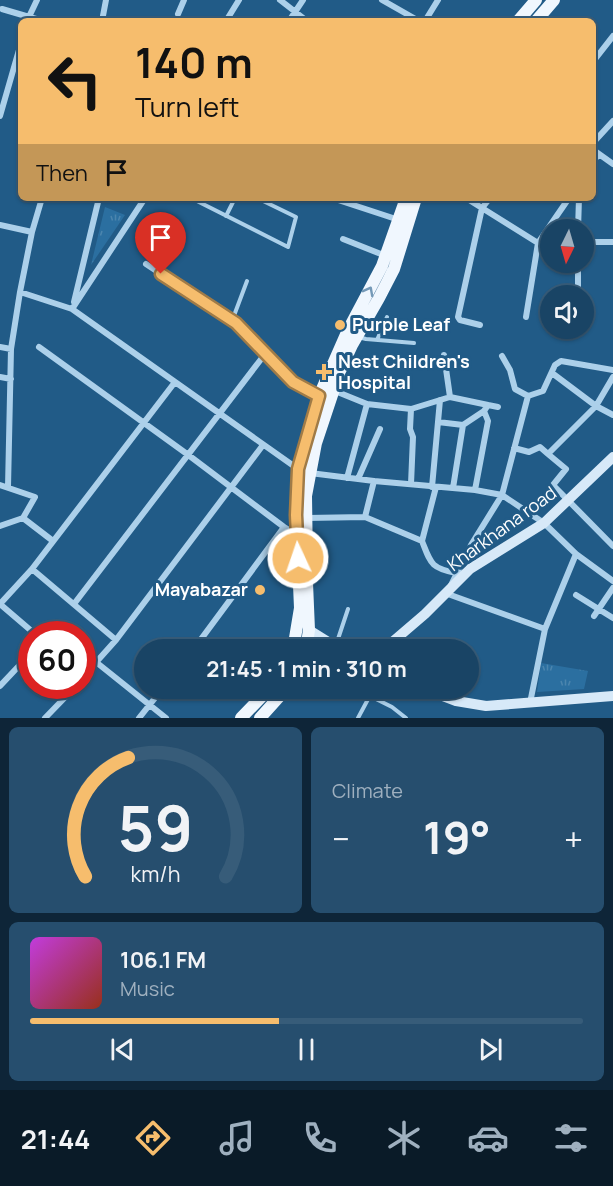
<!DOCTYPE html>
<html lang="en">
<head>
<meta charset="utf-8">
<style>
	body { margin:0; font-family:Manrope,sans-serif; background:#264e6e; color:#f1f3f6; height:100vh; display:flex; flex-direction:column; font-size:22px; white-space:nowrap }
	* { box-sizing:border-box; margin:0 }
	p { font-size:20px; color:#9fb0bf }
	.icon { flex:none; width:33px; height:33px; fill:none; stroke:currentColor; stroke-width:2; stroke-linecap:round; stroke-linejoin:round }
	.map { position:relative; height:718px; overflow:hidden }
	.panel { display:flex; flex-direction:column; gap:9px; padding:9px; background:#0e2538; flex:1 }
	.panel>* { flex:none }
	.hud { position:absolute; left:18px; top:18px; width:578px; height:183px; border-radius:9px; box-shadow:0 2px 4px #0004,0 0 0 2px #375c79; background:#f6bd6d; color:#111; overflow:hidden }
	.needle { width:39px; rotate:185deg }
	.fabs { position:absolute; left:540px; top:219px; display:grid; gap:12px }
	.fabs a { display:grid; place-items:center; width:54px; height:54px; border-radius:50%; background:#194465; box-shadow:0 2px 4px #0004,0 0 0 2px #375c79; font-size:30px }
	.speed { position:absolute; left:18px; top:621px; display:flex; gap:12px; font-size:30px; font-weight:700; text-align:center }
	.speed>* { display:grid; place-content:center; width:78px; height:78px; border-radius:50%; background:#194465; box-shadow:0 2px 4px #0004,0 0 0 2px #375c79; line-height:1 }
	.speed .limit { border:9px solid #d22; background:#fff; color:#111 }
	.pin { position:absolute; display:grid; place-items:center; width:51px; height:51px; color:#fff; margin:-62px -26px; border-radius:50% 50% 50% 0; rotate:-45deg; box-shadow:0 0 6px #0007 }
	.pin .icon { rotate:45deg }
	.me { position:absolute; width:66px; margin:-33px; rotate:357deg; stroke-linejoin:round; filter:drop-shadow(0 0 4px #0008) }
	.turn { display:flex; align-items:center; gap:21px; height:126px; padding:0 18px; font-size:27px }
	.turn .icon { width:78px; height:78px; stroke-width:2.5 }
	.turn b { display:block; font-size:42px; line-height:51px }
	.then { display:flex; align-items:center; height:57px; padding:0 18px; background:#0003; gap:12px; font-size:22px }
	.big { font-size:45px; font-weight:700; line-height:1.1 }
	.panel .card { flex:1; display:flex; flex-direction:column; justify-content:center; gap:9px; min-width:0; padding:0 21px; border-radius:9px; background:#264e6e }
	.panel .dial { align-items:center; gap:0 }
	.dial svg { height:156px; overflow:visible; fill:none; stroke:#375c79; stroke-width:7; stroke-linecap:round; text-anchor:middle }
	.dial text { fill:#f1f3f6; stroke:none }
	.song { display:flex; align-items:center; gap:18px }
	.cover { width:72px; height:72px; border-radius:9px; background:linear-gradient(135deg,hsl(290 70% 55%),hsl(10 70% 35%)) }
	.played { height:6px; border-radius:3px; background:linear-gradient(90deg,#f6bd6d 45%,#375c79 45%) }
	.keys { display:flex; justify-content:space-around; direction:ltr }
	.heat { display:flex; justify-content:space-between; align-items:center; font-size:33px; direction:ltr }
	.panel .tiles { flex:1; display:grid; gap:9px; grid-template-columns:1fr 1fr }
	.card:last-child { grid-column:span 2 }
	.trip { position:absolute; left:134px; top:639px; width:345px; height:60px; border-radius:30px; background:#194465; box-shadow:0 2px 4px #0004,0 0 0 2px #375c79; font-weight:700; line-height:60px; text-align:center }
	.dock { display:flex; height:96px; justify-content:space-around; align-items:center; background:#0a1b28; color:#9fb0bf }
	.dock .icon { width:42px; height:42px }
	.dock .on { color:#f6bd6d }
	.dock b { font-size:27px; color:#f1f3f6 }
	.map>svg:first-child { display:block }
	.park { fill:url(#park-tufts) }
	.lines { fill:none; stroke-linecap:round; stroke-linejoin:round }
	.lane { stroke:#acd0ea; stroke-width:4 }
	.street { stroke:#acd0ea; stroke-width:6 }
	.secondary { stroke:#d7e9f8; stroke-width:10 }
	.primary { stroke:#f0f7fe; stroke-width:12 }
	.oneway { stroke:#7499b7 }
	.route-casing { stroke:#a07b47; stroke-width:15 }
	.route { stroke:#f6bd6d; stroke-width:10 }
	.poi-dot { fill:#f6bd6d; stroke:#215b87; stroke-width:2 }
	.labels { text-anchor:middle; stroke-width:6; stroke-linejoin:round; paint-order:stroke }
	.poi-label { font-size:18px; font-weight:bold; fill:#fff; stroke:#215b87; text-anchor:start }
	.street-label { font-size:18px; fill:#fff; stroke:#215b87 }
</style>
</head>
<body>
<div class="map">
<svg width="613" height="718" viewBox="0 0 613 718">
	<defs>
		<pattern id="park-tufts" width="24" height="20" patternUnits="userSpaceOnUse" patternTransform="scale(1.5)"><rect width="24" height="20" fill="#2b6fa0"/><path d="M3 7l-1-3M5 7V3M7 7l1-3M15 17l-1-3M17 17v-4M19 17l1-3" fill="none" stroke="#4b85ae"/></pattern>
	</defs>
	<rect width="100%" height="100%" fill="#215b87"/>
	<path class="park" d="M105,207L125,215L91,265Z
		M541,663L588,671L584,689L537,692Z"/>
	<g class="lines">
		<path class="lane" d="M191,198L288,247L296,217L257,198
			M226,216L235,198
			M232,321L247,281
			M358,337L366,339L414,343
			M377,340L387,317
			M336,645L348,609
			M370,696L392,707L406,718
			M358,718L374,688"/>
		<path class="street" d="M280,0L307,21
			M382,0L419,21
			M2,9L43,21
			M178,14L184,0
			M27,21L37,0
			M102,21L106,0
			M226,21L239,0
			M289,21L303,0
			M425,21L438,0
			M592,63L613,36
			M0,116L21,43
			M592,144L613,121
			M592,149L613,164
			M592,163L599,154
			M332,198L399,220
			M466,198L538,243H550
			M0,225L32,232
			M578,230L579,198
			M343,239L386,256
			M584,242H613
			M578,262V296
			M146,264L235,323L293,382L319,395
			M20,292L72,309L298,469
			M74,302L99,198
			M72,309L145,198
			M526,317L538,243L569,198
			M480,325L460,320L458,317L482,208L490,198
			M0,347L11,349
			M39,347L187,454L284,527L296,534
			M444,355L450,397
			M502,356L510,370L515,389L528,396
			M552,373L596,406L613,415
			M0,377L11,379
			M335,391L367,404L411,409L450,397L488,405
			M411,409L410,429L413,437L411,484
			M438,422L463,425
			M514,448L529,452L540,447L548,454L596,406L613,377
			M548,454L566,469L553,485L613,546
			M310,473L374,481L475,490L502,495L544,523L576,554L545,629
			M347,478L367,404
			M358,479L380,429
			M0,485L35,497L23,518L53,541
			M8,487L11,349L20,292L32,232L42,198
			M432,487L440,400
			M453,488L463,425L484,411
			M475,490L488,421L484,411L488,405L498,407
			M365,517L374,481
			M307,518L365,517L422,541L436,487
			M0,526L23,518
			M422,541C431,564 431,568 456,573
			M576,554L613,581
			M32,569L116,640
			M451,585L471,545L502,495L528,396L543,391L555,365L561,361L613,370
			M445,593L545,629L530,703
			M576,595L613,618
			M0,604L32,569L175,382
			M0,604L35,634
			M74,604L265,354
			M594,616L613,588
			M193,650L284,527
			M96,662L166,718
			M82,678L116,640L263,445
			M0,686L32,652
			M45,718L76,686
			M139,718L163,688"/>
		<path class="secondary" d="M309,630L341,650
			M383,650L425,614L470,569L544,523L613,457
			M422,688L456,701L486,706L613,696"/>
		<path class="primary" d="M518,21L536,0
			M536,21L554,0
			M307,565L306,496L316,443L340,371L352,345L379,298L394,269L416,198
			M293,650L300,608L296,515L298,469L319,396L348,330L382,266L406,198
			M306,650L309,630L307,583
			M241,718L270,688
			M260,718L287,688"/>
	</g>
	<defs><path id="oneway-chevron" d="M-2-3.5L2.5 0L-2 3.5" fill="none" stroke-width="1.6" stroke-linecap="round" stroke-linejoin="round" transform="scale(1.5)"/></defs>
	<use class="oneway" href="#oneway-chevron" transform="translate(369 291) rotate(-62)"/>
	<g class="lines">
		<defs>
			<path id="route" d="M161,274L236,323L293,382L319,396L298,469L296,515L298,558"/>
		</defs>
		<use href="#route" class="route-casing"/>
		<use href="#route" class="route"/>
	</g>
	<g class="poi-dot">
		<circle cx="340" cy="325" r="6"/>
		<path d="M321 363h6v6h6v6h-6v6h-6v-6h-6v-6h6z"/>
		<circle cx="260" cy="590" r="6"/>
	</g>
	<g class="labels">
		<g class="poi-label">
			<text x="352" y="331">Purple Leaf</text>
			<text x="338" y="368">Nest Children's<tspan x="338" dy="21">Hospital</tspan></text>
			<text x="248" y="596" text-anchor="end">Mayabazar</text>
		</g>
		<g class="street-label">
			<text transform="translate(502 529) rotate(-36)" y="6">Kharkhana road</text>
		</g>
	</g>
</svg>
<div class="fabs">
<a><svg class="needle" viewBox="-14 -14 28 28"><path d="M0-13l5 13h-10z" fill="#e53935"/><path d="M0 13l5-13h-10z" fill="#9fb0bf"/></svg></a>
<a><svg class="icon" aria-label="sound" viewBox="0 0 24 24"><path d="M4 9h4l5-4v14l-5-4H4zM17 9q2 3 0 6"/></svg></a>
</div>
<div class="speed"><div class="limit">60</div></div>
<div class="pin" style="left:161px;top:274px;background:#d93025"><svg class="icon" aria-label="arrive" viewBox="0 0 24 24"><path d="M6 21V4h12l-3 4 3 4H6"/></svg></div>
<svg class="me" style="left:298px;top:558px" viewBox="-20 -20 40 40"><circle r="17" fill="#f6bd6d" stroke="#fff" stroke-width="3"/><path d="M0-11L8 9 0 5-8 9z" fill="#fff"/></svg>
<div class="trip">21:45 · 1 min · 310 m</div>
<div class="hud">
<div class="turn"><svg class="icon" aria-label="left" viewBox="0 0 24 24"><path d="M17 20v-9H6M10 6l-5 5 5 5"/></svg><div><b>140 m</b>Turn left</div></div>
<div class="then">Then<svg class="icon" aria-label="arrive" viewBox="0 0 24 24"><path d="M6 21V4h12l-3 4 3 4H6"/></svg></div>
</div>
</div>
<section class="panel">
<div class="tiles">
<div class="card dial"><svg viewBox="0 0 100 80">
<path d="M14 69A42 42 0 1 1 86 69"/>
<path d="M14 69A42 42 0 0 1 36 8" stroke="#f6bd6d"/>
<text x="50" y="56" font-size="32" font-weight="700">59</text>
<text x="50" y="72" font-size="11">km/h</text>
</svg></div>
<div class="card"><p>Climate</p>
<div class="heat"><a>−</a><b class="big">19°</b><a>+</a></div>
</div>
<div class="card">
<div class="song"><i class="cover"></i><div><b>106.1 FM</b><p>Music</p></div></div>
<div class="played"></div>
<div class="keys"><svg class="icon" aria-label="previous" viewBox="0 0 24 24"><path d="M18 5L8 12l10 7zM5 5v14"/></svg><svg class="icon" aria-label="pause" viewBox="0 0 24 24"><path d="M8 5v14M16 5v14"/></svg><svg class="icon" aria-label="next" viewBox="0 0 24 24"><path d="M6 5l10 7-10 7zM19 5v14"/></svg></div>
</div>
</div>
</section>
<nav class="dock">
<b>21:44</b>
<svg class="icon on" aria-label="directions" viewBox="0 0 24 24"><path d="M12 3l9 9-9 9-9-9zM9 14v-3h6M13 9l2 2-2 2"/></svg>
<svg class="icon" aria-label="music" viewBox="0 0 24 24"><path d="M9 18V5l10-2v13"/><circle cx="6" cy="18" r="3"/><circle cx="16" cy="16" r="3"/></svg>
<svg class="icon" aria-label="phone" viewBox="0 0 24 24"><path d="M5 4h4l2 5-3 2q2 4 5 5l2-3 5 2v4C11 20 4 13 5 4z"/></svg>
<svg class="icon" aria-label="climate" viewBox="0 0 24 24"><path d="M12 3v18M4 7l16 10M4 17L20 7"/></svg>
<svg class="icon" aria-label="car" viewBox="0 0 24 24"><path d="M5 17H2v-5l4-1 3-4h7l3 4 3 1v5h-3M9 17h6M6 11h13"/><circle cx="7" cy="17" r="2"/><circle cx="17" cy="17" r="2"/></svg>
<svg class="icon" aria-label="filters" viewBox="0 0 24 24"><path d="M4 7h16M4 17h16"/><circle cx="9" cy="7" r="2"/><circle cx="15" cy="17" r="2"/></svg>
</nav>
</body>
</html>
